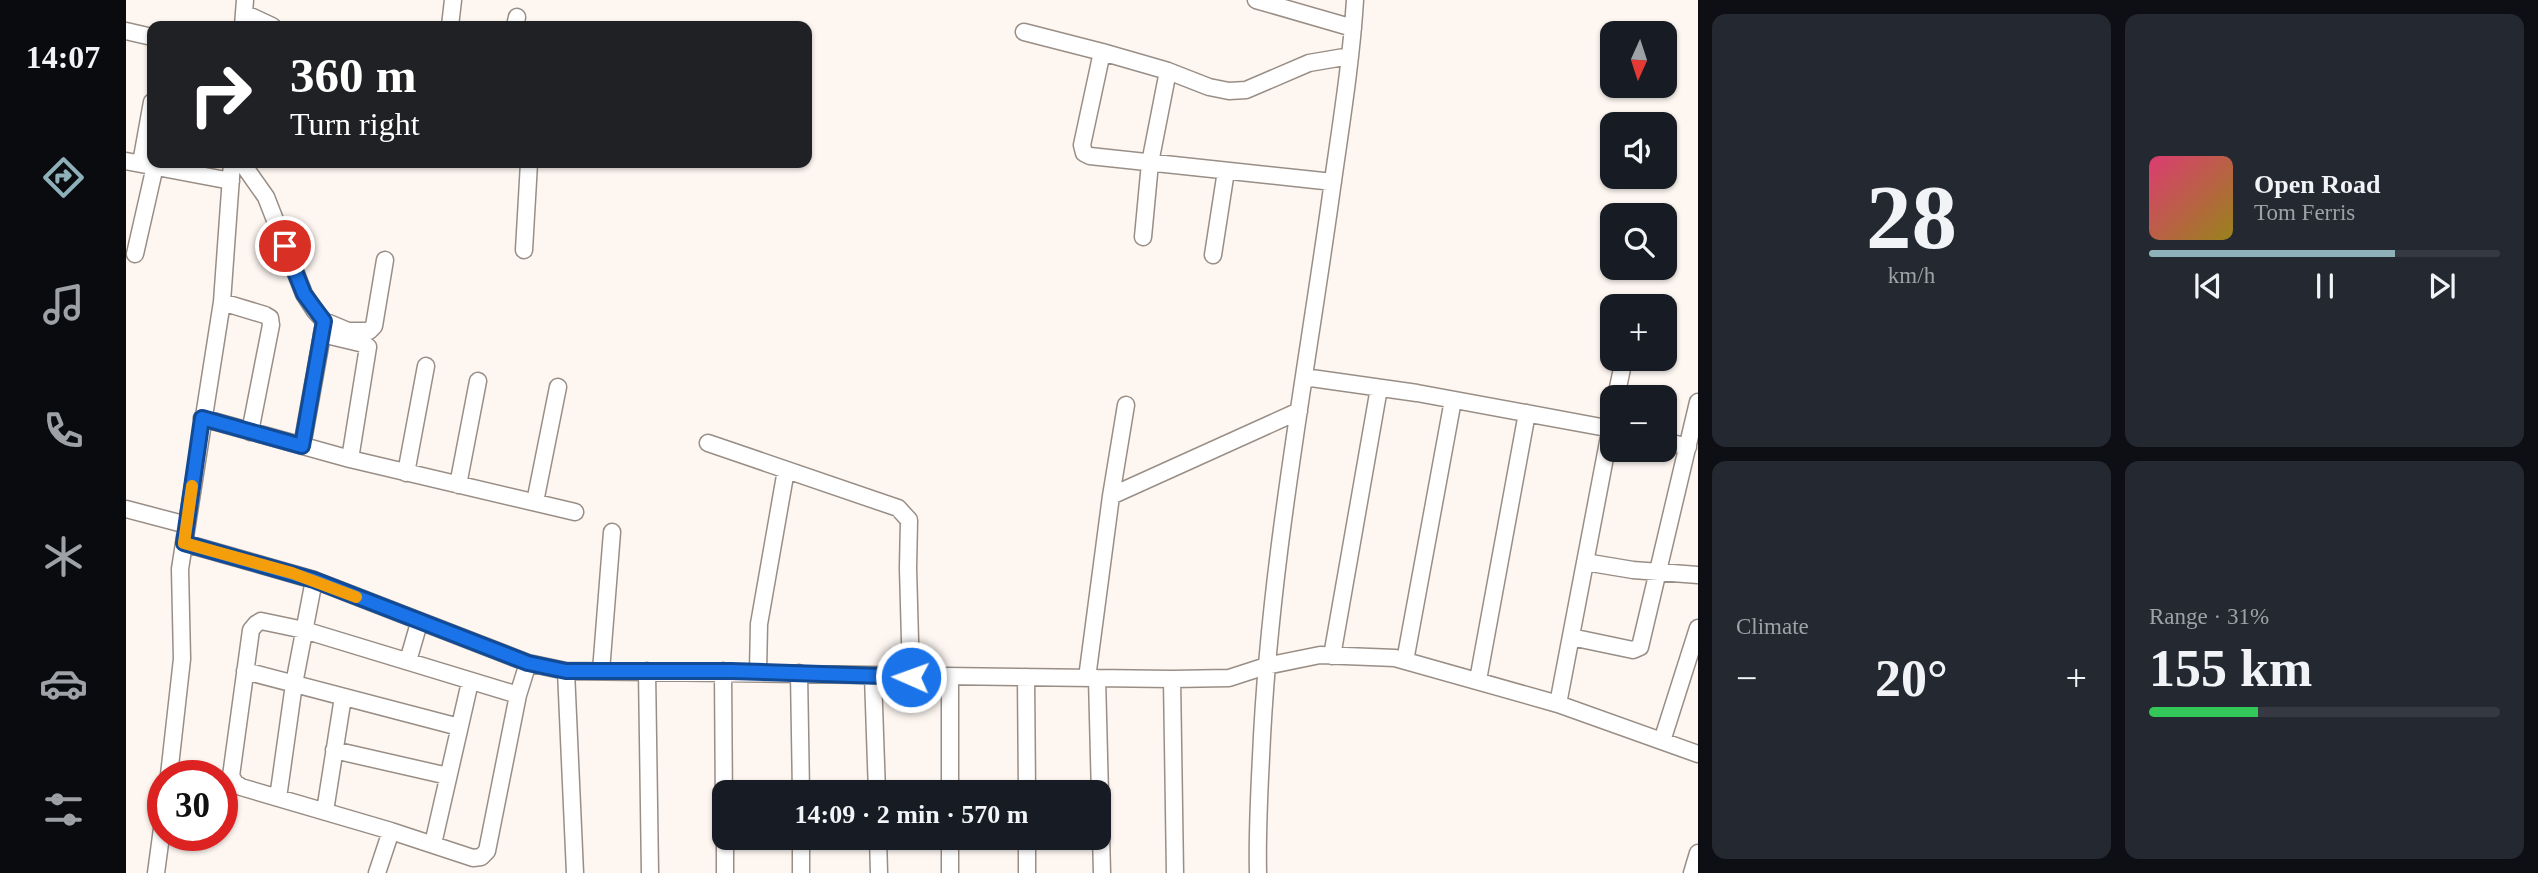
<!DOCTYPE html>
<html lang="en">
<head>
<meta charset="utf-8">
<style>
	body { margin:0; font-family:"Times New Roman",serif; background:#242831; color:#f1f3f6; height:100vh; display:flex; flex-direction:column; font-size:26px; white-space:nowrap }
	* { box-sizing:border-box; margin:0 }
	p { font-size:23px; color:#9ea1a6 }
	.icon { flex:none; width:38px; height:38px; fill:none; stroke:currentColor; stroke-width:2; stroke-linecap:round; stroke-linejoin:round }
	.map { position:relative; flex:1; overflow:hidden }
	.drawer { display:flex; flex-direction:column; gap:14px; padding:14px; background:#0d0f14; width:840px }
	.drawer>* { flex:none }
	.banner { position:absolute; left:21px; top:21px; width:665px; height:147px; border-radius:14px; box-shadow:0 2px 5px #0004; background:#202124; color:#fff; overflow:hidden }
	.needle { width:46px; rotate:183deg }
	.controls { position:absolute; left:1474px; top:21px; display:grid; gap:14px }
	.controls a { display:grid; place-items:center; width:77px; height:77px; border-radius:14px; background:#171b24; box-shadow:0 2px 5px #0004; font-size:35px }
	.speed { position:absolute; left:21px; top:760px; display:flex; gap:14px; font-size:35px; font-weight:700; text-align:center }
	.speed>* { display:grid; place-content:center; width:91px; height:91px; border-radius:50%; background:#171b24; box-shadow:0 2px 5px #0004; line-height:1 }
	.speed .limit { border:10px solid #d22; background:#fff; color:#111 }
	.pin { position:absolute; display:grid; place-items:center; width:60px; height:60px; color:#fff; margin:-30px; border:4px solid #fff; border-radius:50%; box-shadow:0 2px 7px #0007 }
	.me { position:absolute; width:77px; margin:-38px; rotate:272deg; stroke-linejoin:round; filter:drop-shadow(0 0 5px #0008) }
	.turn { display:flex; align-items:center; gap:24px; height:147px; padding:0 28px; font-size:32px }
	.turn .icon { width:91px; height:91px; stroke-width:2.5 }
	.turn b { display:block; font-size:49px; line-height:60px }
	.big { font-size:52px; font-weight:800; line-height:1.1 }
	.drawer .tile { flex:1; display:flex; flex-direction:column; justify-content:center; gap:10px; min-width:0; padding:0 24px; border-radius:14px; background:#242831 }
	.drawer .dial { align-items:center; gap:0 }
	.dial b { font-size:91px; line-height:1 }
	.song { display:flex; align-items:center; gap:21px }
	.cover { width:84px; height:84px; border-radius:10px; background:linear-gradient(135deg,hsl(340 70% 55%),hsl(50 70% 35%)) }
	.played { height:7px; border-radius:4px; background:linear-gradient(90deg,#8eb1b9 70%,#363941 70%) }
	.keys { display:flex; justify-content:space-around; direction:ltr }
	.heat { display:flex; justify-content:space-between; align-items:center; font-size:38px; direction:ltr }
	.charge { height:10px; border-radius:5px; background:linear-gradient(90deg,#34c759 31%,#363941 0) }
	.drawer .tiles { flex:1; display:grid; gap:14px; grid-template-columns:repeat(2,1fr) }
	.trip { position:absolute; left:586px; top:780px; width:399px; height:70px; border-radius:14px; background:#171b24; box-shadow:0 2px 5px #0004; font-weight:800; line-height:70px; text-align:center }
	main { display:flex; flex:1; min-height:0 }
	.dock { display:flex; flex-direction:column; width:126px; justify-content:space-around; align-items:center; background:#090b0e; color:#9ea1a6 }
	.dock .icon { width:49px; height:49px }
	.dock .current { color:#8eb1b9 }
	.dock b { font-size:32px; color:#f1f3f6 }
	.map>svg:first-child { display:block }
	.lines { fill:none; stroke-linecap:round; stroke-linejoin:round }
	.minor-casing { stroke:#998e86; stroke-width:19 }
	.minor { stroke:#fff; stroke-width:16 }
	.route-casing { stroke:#114b97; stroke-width:18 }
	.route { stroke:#1a73e8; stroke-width:12 }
	.slow { stroke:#f59e0b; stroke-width:12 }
</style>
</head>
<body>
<main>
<nav class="dock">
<b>14:07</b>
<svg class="icon current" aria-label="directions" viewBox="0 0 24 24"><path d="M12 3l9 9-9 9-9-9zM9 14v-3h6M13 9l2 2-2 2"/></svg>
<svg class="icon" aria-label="music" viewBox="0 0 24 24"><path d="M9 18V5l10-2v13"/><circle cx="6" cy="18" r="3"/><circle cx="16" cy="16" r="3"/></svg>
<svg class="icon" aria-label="phone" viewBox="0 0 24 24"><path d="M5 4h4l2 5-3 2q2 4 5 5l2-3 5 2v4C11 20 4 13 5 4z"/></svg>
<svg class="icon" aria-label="climate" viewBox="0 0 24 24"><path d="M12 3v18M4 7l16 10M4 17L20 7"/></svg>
<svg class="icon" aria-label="car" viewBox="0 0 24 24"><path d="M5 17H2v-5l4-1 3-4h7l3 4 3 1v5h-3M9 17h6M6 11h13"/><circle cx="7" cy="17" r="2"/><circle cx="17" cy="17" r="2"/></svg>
<svg class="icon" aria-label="filters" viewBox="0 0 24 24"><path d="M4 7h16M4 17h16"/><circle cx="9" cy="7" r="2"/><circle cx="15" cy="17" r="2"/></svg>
</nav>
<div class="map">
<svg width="1572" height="873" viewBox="0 0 1572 873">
	<rect width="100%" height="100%" fill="#fdf6f1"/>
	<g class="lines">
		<defs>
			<path id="minor" d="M1130,0L1227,28
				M118,13L146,26
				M117,26L119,0
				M324,26L327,0
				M389,26L391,17
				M0,31L26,37
				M898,32L976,52L1042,71L1083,87L1103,91L1120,90L1183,63L1224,56
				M976,52L956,145L958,153L964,156L1207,182
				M0,161L105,181
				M15,163L26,102
				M116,163L140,197L178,294L189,311L198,321L222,331H243L248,326L259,260
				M1017,237L1024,163L1042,71
				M398,250L403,163
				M9,254L29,166
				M1087,255L1100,171
				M96,302L139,315L144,318L145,325L124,432
				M196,334L238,344L242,347L224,459
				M1178,377L1291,393L1486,429
				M1490,397L1498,359
				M76,418L224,459L449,512
				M1538,441L1562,447
				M582,443L772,508L783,520L782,568L785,677
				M176,446L198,324
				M280,473L300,366
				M332,485L352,381
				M985,496L1173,411
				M409,502L432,387
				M0,509L61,525
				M58,543L188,580L402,663L440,671L1046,679L1103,678L1140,666L1194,655L1269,658L1432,704L1572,754
				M1459,562L1507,570L1572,575
				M1445,637L1507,650L1514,647L1572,402
				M1206,656L1253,388
				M282,661L293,623
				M1279,661L1327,400
				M119,671L333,727
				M440,671L449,873
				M475,671L486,532
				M521,671L524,873
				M597,671L598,811
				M632,672L633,624L660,470
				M673,673L675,793
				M747,676L751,793
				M824,677V793
				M900,677L901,793
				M961,678L985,496L1000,405
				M971,678L976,873
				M1046,679L1049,873
				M1352,680L1401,413
				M392,695L178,630L135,621L130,624L125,630L105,776L109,783L115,787L265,831L347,858L355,857L361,851L392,695L402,663
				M1432,704L1486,421
				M1536,741L1572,628
				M208,750L322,776
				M43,775L56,659L54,569L96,302L106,163
				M152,798L168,684L188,580
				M199,811L217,697
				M599,838V873
				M675,838V873
				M752,838L753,873
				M824,838V873
				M901,838V873
				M307,844L344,682
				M30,873L37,821
				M251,873L265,831
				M1132,873C1131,834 1133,796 1135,757C1143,568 1179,382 1205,195C1214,130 1225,65 1229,0
				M1566,873L1572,853"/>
		</defs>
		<use href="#minor" class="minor-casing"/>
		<use href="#minor" class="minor"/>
	</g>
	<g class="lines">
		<defs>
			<path id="route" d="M159,246L178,294L198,321L176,446L76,418L58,543L188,580L402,663L440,671H605L785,677"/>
		</defs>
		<use href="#route" class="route-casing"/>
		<use href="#route" class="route"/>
		<path class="slow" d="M66,486L58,543L166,573L230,597"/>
	</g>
</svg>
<div class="controls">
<a><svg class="needle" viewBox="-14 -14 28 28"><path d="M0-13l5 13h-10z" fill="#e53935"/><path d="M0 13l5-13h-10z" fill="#9ea1a6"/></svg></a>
<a><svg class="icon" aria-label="sound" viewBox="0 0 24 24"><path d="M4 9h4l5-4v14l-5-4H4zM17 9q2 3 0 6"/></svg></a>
<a><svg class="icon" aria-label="search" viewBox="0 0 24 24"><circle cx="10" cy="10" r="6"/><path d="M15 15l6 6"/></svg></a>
<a>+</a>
<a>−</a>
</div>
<div class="speed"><div class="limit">30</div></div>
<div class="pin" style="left:159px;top:246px;background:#d93025"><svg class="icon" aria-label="arrive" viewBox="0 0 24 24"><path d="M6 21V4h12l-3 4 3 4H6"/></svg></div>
<svg class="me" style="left:785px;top:677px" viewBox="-20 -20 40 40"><circle r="17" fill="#1a73e8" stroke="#fff" stroke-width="3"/><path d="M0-11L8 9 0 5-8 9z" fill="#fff"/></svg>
<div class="trip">14:09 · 2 min · 570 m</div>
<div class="banner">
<div class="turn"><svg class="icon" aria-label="right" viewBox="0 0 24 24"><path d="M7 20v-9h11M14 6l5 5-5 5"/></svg><div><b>360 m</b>Turn right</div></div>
</div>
</div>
<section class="drawer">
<div class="tiles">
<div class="tile dial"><b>28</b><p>km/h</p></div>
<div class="tile">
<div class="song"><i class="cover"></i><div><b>Open Road</b><p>Tom Ferris</p></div></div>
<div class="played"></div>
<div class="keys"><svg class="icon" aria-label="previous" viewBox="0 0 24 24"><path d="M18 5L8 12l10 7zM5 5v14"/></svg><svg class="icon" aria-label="pause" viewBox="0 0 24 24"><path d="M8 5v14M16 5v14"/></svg><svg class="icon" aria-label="next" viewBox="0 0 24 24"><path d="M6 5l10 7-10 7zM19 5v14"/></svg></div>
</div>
<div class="tile"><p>Climate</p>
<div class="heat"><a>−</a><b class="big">20°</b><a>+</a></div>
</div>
<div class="tile"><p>Range · 31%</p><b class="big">155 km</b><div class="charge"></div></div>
</div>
</section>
</main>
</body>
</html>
